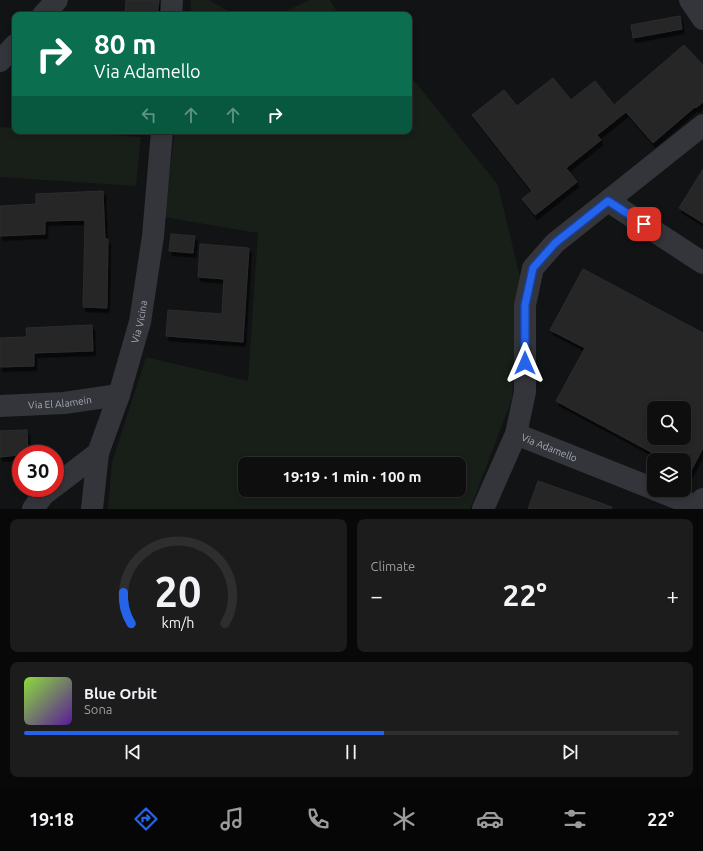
<!DOCTYPE html>
<html lang="en">
<head>
<meta charset="utf-8">
<style>
	body { margin:0; font-family:Ubuntu,sans-serif; background:#1c1c1d; color:#f1f3f6; height:100vh; display:flex; flex-direction:column; font-size:15px; white-space:nowrap }
	* { box-sizing:border-box; margin:0 }
	p { font-size:13px; color:#9b9c9e }
	.icon { flex:none; width:22px; height:22px; fill:none; stroke:currentColor; stroke-width:2; stroke-linecap:round; stroke-linejoin:round }
	.map { position:relative; height:509px; overflow:hidden }
	.side { display:flex; flex-direction:column; gap:10px; padding:10px; background:#080808; flex:1 }
	.side>* { flex:none }
	.guide { position:absolute; left:12px; top:12px; width:400px; height:122px; border-radius:8px; box-shadow:0 2px 6px #0003,0 0 0 1px #2e2e2f; background:#0b6e4f; color:#fff; overflow:hidden }
	.controls { position:absolute; left:647px; top:401px; display:grid; gap:8px }
	.controls a { display:grid; place-items:center; width:44px; height:44px; border-radius:8px; background:#0e0e0f; box-shadow:0 2px 6px #0003,0 0 0 1px #2e2e2f; font-size:20px }
	.speed { position:absolute; left:12px; top:445px; display:flex; gap:8px; font-size:20px; font-weight:700; text-align:center }
	.speed>* { display:grid; place-content:center; width:52px; height:52px; border-radius:50%; background:#0e0e0f; box-shadow:0 2px 6px #0003,0 0 0 1px #2e2e2f; line-height:1 }
	.speed .limit { border:6px solid #d22; background:#fff; color:#111 }
	.pin { position:absolute; display:grid; place-items:center; width:34px; height:34px; color:#fff; margin:-17px; border-radius:8px; box-shadow:0 2px 6px #0006 }
	.me { position:absolute; width:44px; margin:-22px; rotate:0deg; stroke-linejoin:round; filter:drop-shadow(0 0 3px #0008) }
	.turn { display:flex; align-items:center; gap:14px; height:84px; padding:0 16px; font-size:18px }
	.turn .icon { width:52px; height:52px; stroke-width:2.5 }
	.turn b { display:block; font-size:28px; line-height:34px }
	.lanes { display:flex; align-items:center; height:38px; padding:0 16px; background:#0003; justify-content:center; gap:20px; direction:ltr }
	.lanes .off { opacity:.35 }
	.big { font-size:30px; font-weight:700; line-height:1.1 }
	.side .tile { flex:1; display:flex; flex-direction:column; justify-content:center; gap:6px; min-width:0; padding:0 14px; border-radius:8px; background:#1c1c1d }
	.side .dial { align-items:center; gap:0 }
	.dial svg { height:104px; overflow:visible; fill:none; stroke:#2e2e2f; stroke-width:7; stroke-linecap:round; text-anchor:middle }
	.dial text { fill:#f1f3f6; stroke:none }
	.song { display:flex; align-items:center; gap:12px }
	.cover { width:48px; height:48px; border-radius:6px; background:linear-gradient(135deg,hsl(90 70% 55%),hsl(270 70% 35%)) }
	.played { height:4px; border-radius:2px; background:linear-gradient(90deg,#2563eb 55%,#2e2e2f 55%) }
	.keys { display:flex; justify-content:space-around; direction:ltr }
	.heat { display:flex; justify-content:space-between; align-items:center; font-size:22px; direction:ltr }
	.side .tiles { flex:1; display:grid; gap:10px; grid-template-columns:1fr 1fr }
	.tile:last-child { grid-column:span 2 }
	.trip { position:absolute; left:238px; top:457px; width:228px; height:40px; border-radius:8px; background:#0e0e0f; box-shadow:0 2px 6px #0003,0 0 0 1px #2e2e2f; font-weight:700; line-height:40px; text-align:center }
	.tab-bar { display:flex; height:64px; justify-content:space-around; align-items:center; background:#060606; color:#9b9c9e }
	.tab-bar .icon { width:28px; height:28px }
	.tab-bar .on { color:#2563eb }
	.tab-bar b { font-size:18px; color:#f1f3f6 }
	.map>svg:first-child { display:block }
	.green { fill:#181f19; fill-rule:evenodd }
	.building { fill:#252628; stroke:#2c2d30; fill-rule:evenodd; filter:url(#shadow) }
	.lines { fill:none; stroke-linecap:round; stroke-linejoin:round }
	.minor { stroke:#33353a; stroke-width:22 }
	.route-casing { stroke:#184099; stroke-width:10 }
	.route { stroke:#2563eb; stroke-width:7 }
	.labels { text-anchor:middle; stroke-width:4; stroke-linejoin:round; paint-order:stroke }
	.street-label { font-size:10px; fill:#a3abb6; stroke:#0d0e0f }
</style>
</head>
<body>
<div class="map">
<svg width="703" height="509" viewBox="0 0 703 509">
	<defs>
		<filter id="shadow"><feDropShadow dx="2.5" dy="4.5" stdDeviation="0" flood-color="#0009"/></filter>
	</defs>
	<rect width="100%" height="100%" fill="#121314"/>
	<path class="green" d="M191,0H209L235,15H190Z
		M309,0H330L339,15H278Z
		M409,77L417,84L498,185L520,277L512,399L470,509H108L112,462L146,357L248,381L258,233L164,217L175,131H409ZM245,464H459V490H245Z
		M0,127L15,128V131H53L141,137L136,186L0,177Z"/>
	<path class="building" d="M126,0H159L157,15H125Z
		M680,16L682,29L633,38L631,25Z
		M684,45L703,65V102L696,108L695,107L653,143L626,112L597,135L601,140L566,168L577,182L535,215L522,199L532,191L472,115L504,90L517,106L553,78L571,100L595,81L614,105Z
		M703,169V223L679,208Z
		M103,191L105,239H108L107,308L83,307L85,220L45,221V234L0,236V206L36,204V194Z
		M171,234L195,236L193,253L169,251Z
		M200,244L249,248L243,342L166,336L168,310L222,314L224,279L198,277Z
		M583,269L703,333V448L684,484V460H666L556,401L585,348L550,330ZM654,408H684V438H654Z
		M92,325L93,351L34,353V366L0,367V338L27,337L26,328Z
		M27,430L28,454L0,457V431Z
		M538,481L612,507L611,509H528Z"/>
	<g class="lines">
		<g class="minor">
			<path d="M690,0L703,19"/>
			<path d="M43,15L57,0"/>
			<path d="M171,15L172,0"/>
			<path d="M0,61L15,45"/>
			<path d="M608,201L703,263"/>
			<path id="s1" d="M0,406L64,403L119,395"/>
			<path id="s2" d="M516,434L654,489"/>
			<path id="s3" d="M55,486L98,453L119,395L140,322L153,236L162,131"/>
			<path d="M656,490L699,507L703,499"/>
			<path d="M33,509L43,495L52,488"/>
			<path d="M92,509L98,453"/>
			<path d="M483,509L516,434L525,392V305L533,268L555,243L703,125"/>
		</g>
	</g>
	<g class="lines">
		<defs>
			<path id="route" d="M525,363V305L533,268L555,243L608,201L644,224"/>
		</defs>
		<use href="#route" class="route-casing"/>
		<use href="#route" class="route"/>
	</g>
	<g class="labels">
		<g class="street-label">
			<text dy="4" stroke="none"><textPath href="#s3" startOffset="192">Via Vicina</textPath></text>
			<text dy="4" stroke="none"><textPath href="#s1" startOffset="60">Via El Alamein</textPath></text>
			<text dy="4" stroke="none"><textPath href="#s2" startOffset="36">Via Adamello</textPath></text>
		</g>
	</g>
</svg>
<div class="controls">
<a><svg class="icon" aria-label="search" viewBox="0 0 24 24"><circle cx="10" cy="10" r="6"/><path d="M15 15l6 6"/></svg></a>
<a><svg class="icon" aria-label="layers" viewBox="0 0 24 24"><path d="M12 4l9 5-9 5-9-5zM3 14l9 5 9-5"/></svg></a>
</div>
<div class="speed"><div class="limit">30</div></div>
<div class="pin" style="left:644px;top:224px;background:#d93025"><svg class="icon" aria-label="arrive" viewBox="0 0 24 24"><path d="M6 21V4h12l-3 4 3 4H6"/></svg></div>
<svg class="me" style="left:525px;top:363px" viewBox="-20 -20 40 40"><path d="M0-17L14 15 0 8-14 15z" fill="#2563eb" stroke="#fff" stroke-width="4"/></svg>
<div class="trip">19:19 · 1 min · 100 m</div>
<div class="guide">
<div class="turn"><svg class="icon" aria-label="right" viewBox="0 0 24 24"><path d="M7 20v-9h11M14 6l5 5-5 5"/></svg><div><b>80 m</b>Via Adamello</div></div>
<div class="lanes"><svg class="icon off" aria-label="left" viewBox="0 0 24 24"><path d="M17 20v-9H6M10 6l-5 5 5 5"/></svg><svg class="icon off" aria-label="ahead" viewBox="0 0 24 24"><path d="M12 20V5M6 11l6-6 6 6"/></svg><svg class="icon off" aria-label="ahead" viewBox="0 0 24 24"><path d="M12 20V5M6 11l6-6 6 6"/></svg><svg class="icon" aria-label="right" viewBox="0 0 24 24"><path d="M7 20v-9h11M14 6l5 5-5 5"/></svg></div>
</div>
</div>
<section class="side">
<div class="tiles">
<div class="tile dial"><svg viewBox="0 0 100 80">
<path d="M14 69A42 42 0 1 1 86 69"/>
<path d="M14 69A42 42 0 0 1 8 45" stroke="#2563eb"/>
<text x="50" y="56" font-size="32" font-weight="700">20</text>
<text x="50" y="72" font-size="11">km/h</text>
</svg></div>
<div class="tile"><p>Climate</p>
<div class="heat"><a>−</a><b class="big">22°</b><a>+</a></div>
</div>
<div class="tile">
<div class="song"><i class="cover"></i><div><b>Blue Orbit</b><p>Sona</p></div></div>
<div class="played"></div>
<div class="keys"><svg class="icon" aria-label="previous" viewBox="0 0 24 24"><path d="M18 5L8 12l10 7zM5 5v14"/></svg><svg class="icon" aria-label="pause" viewBox="0 0 24 24"><path d="M8 5v14M16 5v14"/></svg><svg class="icon" aria-label="next" viewBox="0 0 24 24"><path d="M6 5l10 7-10 7zM19 5v14"/></svg></div>
</div>
</div>
</section>
<nav class="tab-bar">
<b>19:18</b>
<svg class="icon on" aria-label="directions" viewBox="0 0 24 24"><path d="M12 3l9 9-9 9-9-9zM9 14v-3h6M13 9l2 2-2 2"/></svg>
<svg class="icon" aria-label="music" viewBox="0 0 24 24"><path d="M9 18V5l10-2v13"/><circle cx="6" cy="18" r="3"/><circle cx="16" cy="16" r="3"/></svg>
<svg class="icon" aria-label="phone" viewBox="0 0 24 24"><path d="M5 4h4l2 5-3 2q2 4 5 5l2-3 5 2v4C11 20 4 13 5 4z"/></svg>
<svg class="icon" aria-label="climate" viewBox="0 0 24 24"><path d="M12 3v18M4 7l16 10M4 17L20 7"/></svg>
<svg class="icon" aria-label="car" viewBox="0 0 24 24"><path d="M5 17H2v-5l4-1 3-4h7l3 4 3 1v5h-3M9 17h6M6 11h13"/><circle cx="7" cy="17" r="2"/><circle cx="17" cy="17" r="2"/></svg>
<svg class="icon" aria-label="filters" viewBox="0 0 24 24"><path d="M4 7h16M4 17h16"/><circle cx="9" cy="7" r="2"/><circle cx="15" cy="17" r="2"/></svg>
<b>22°</b>
</nav>
</body>
</html>
